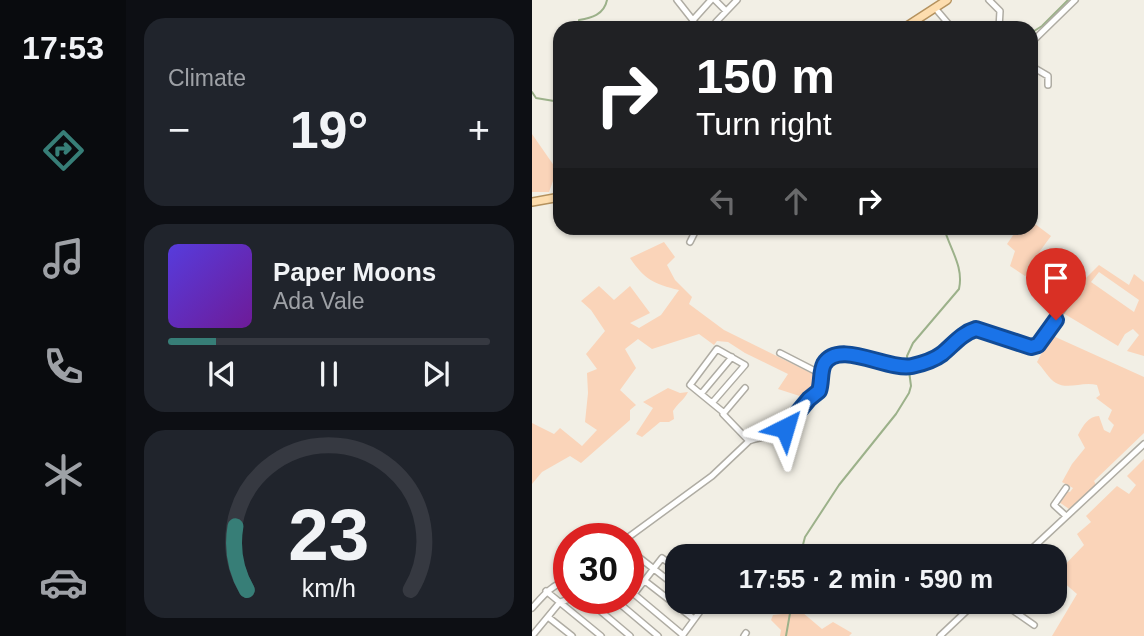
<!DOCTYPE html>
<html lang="en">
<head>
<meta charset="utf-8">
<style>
	body { margin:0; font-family:Arial,sans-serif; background:#20242c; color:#f1f3f6; height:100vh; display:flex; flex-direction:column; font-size:26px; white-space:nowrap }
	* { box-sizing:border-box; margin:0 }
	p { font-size:23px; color:#9ea1a6 }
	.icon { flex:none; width:38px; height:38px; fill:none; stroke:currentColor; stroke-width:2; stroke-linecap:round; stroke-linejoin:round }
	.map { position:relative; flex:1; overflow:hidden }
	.drawer { display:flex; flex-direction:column; gap:18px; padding:18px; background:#0d0f14; width:406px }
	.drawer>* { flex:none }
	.guide { position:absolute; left:21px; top:21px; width:485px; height:214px; border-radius:21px; box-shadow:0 2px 5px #0004; background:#202124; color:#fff; overflow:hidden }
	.speed { position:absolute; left:21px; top:523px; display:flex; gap:14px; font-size:35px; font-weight:700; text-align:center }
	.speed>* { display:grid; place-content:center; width:91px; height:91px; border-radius:50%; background:#171b24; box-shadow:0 2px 5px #0004; line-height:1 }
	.speed .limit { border:10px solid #d22; background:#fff; color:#111 }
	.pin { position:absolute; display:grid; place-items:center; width:60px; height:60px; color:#fff; margin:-72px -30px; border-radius:50% 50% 50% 0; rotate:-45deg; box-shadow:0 0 7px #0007 }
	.pin .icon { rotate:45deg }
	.me { position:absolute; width:77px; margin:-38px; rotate:40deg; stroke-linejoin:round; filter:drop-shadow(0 0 5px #0008) }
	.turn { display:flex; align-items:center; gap:24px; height:147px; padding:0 28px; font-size:32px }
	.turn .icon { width:91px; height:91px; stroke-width:2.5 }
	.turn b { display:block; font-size:49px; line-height:60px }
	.lanes { display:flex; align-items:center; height:66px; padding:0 28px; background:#0003; justify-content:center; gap:35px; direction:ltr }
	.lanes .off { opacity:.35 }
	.big { font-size:52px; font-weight:700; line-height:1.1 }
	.drawer .widget { flex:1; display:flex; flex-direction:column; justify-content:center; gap:10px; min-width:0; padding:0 24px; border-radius:21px; background:#20242c }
	.drawer .dial { align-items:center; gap:0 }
	.dial svg { height:182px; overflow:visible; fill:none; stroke:#363941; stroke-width:7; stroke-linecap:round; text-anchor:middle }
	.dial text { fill:#f1f3f6; stroke:none }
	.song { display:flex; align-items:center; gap:21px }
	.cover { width:84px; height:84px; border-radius:10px; background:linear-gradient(135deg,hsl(250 70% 55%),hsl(280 70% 35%)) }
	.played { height:7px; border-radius:4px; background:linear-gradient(90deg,#377e77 15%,#363941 15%) }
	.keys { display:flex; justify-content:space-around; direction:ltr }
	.heat { display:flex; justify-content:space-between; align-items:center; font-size:38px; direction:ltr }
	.trip { position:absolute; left:133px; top:544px; width:402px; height:70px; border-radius:21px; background:#171b24; box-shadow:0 2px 5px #0004; font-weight:700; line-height:70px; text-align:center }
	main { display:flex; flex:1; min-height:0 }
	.tabs { display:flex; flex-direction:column; width:126px; justify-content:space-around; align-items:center; background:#090b0e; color:#9ea1a6 }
	.tabs .icon { width:49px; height:49px }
	.tabs .on { color:#377e77 }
	.tabs b { font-size:32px; color:#f1f3f6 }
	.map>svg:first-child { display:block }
	.green { fill:#fad4b9; fill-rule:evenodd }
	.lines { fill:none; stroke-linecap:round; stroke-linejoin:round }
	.stream { stroke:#9cb18a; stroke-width:2 }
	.minor-casing { stroke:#afaca3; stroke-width:8 }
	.major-casing { stroke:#b5925e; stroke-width:10 }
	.minor { stroke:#fff; stroke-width:5 }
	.major { stroke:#fdddae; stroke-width:7 }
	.route-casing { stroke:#114b97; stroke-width:18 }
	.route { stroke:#1a73e8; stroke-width:12 }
</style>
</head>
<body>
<main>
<nav class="tabs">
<b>17:53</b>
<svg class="icon on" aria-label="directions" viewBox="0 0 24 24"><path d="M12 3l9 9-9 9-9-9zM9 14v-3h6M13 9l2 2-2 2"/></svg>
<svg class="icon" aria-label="music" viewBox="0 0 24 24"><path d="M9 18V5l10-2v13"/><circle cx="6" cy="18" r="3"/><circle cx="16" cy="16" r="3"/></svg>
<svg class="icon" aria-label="phone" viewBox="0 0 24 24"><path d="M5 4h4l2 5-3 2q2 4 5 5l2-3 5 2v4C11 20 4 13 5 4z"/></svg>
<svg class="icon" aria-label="climate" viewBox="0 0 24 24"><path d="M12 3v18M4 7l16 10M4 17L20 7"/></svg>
<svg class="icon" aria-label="car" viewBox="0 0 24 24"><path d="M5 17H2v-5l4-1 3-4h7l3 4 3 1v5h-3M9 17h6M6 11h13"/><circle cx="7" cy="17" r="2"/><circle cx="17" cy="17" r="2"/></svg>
</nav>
<section class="drawer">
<div class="widget"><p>Climate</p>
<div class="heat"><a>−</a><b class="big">19°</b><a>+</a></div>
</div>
<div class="widget">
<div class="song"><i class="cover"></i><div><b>Paper Moons</b><p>Ada Vale</p></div></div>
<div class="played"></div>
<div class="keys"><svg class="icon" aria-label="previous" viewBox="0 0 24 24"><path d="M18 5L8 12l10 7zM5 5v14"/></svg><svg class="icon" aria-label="pause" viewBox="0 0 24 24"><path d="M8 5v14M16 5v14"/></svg><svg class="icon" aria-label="next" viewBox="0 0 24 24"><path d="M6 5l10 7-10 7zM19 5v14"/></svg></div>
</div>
<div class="widget dial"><svg viewBox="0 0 100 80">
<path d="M14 69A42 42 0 1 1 86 69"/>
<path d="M14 69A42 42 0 0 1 9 41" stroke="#377e77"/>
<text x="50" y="56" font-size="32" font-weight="700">23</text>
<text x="50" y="72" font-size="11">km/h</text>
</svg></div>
</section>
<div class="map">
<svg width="612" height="636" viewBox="0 0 612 636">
	<rect width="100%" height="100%" fill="#f2efe5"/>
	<path class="green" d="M0,134L25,170L17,192H0Z
		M499,221L519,236L500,262L504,268L493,276L478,266L483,251L475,244L486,228H499Z
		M132,242L143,257L135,265L143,280L160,297L157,304L192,330L283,375L285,386L277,399L246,389L256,374L213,353L196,342L185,341L182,345L167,334L120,349L106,339L93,349L104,368L88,390L104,405L98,410V420L49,463L38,456L10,472L0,484V423L22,434L28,428L50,446L65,430L53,422L56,393L55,373L65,369L54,354L73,331L59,310L49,301L67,286L82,300L98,286L118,313L98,323L107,328L129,315L147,290C122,284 113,280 98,258Z
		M567,265L597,285L602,274L612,282V356L595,351L607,335L601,329L593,334L586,346L531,313L536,307L513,291L530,268L538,277L550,282ZM567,272L607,300L602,312L559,282Z
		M519,335L612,377V433L562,481L564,485L537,509L527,502L534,491L538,492L541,488L530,482L540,464L553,448L546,435C551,426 556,416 567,416L572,430L578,433L582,425L576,419L580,410L564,398L568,395L565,385C551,381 536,390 524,383C517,379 511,368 505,362Z
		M136,388L148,393L156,392C152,400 146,403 141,411L142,419L137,422H128L110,437L104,434L121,408L111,402Z
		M612,459V636H520L545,594L523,575L552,545L545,534L559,522L554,516L585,486L597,494L604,485L595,476Z
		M264,607L290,629L301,622L320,633L317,636H248L249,630L239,620L241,615L250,614Z"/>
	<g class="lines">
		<path class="stream" d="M47,28V20C59,18 72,15 75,0
			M499,33L510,26L536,0
			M0,92L4,98L28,102
			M268,556L273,537L307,485L364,414L377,393L379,386L375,356L381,343L427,289C432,267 418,249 412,228
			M254,636L260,602"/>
		<defs>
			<path id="minor" d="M145,0L167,28
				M183,0L194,11
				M457,0L468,11L467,28
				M403,8L420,28
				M161,20L179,0
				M313,27L314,28
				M187,28L184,22L205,0
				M499,41L503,39L543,0
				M499,66L516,76V85
				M158,242L162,234L161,228
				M248,353L289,374
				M213,388L191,414L217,441
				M169,394L200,357
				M180,403L213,365L185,349L158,385L191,412
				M534,488L522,505L534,516
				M94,539L180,476L217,441C226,437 235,438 244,434C251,432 279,399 287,391C291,379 287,363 300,357C326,345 353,372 379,366C389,364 401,360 409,354C421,346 430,332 444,329C464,334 486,350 506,345L537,300
				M492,556L612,444
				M96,562L104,555L145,587
				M113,581L162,619
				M96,589L151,635
				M14,591L69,636
				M102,594L130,558L145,569
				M53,598L98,636
				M81,598L126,636
				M469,602L502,625
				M0,608C11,596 20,584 37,580
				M16,617L40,636
				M0,636L28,602L41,598
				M150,636L175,602
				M212,636L214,633
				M408,636L444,602"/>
			<path id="major" d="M372,28L415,0
				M0,202L28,197"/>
		</defs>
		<use href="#minor" class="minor-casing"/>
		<use href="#major" class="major-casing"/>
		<use href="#minor" class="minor"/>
		<use href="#major" class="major"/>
	</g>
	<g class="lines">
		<defs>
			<path id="route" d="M253,428L277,399L287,391C290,382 288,372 292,364C307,339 356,371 380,366C389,364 402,360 410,354C421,345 430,333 444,329L499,347L506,345L524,320"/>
		</defs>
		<use href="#route" class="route-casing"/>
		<use href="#route" class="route"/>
	</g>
</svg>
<div class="speed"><div class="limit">30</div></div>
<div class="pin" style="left:524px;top:320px;background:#d93025"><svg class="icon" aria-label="arrive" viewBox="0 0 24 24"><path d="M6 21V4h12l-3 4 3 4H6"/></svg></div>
<svg class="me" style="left:253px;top:428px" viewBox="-20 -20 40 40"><path d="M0-17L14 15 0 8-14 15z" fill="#1a73e8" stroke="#fff" stroke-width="4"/></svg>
<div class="trip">17:55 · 2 min · 590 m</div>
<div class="guide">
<div class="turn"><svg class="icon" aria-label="right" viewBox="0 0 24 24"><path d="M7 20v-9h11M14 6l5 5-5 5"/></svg><div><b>150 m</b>Turn right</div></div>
<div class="lanes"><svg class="icon off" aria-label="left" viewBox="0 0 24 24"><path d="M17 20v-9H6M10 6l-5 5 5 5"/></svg><svg class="icon off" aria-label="ahead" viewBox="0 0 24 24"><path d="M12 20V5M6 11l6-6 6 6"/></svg><svg class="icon" aria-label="right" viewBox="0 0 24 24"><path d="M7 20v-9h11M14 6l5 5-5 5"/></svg></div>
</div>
</div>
</main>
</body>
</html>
